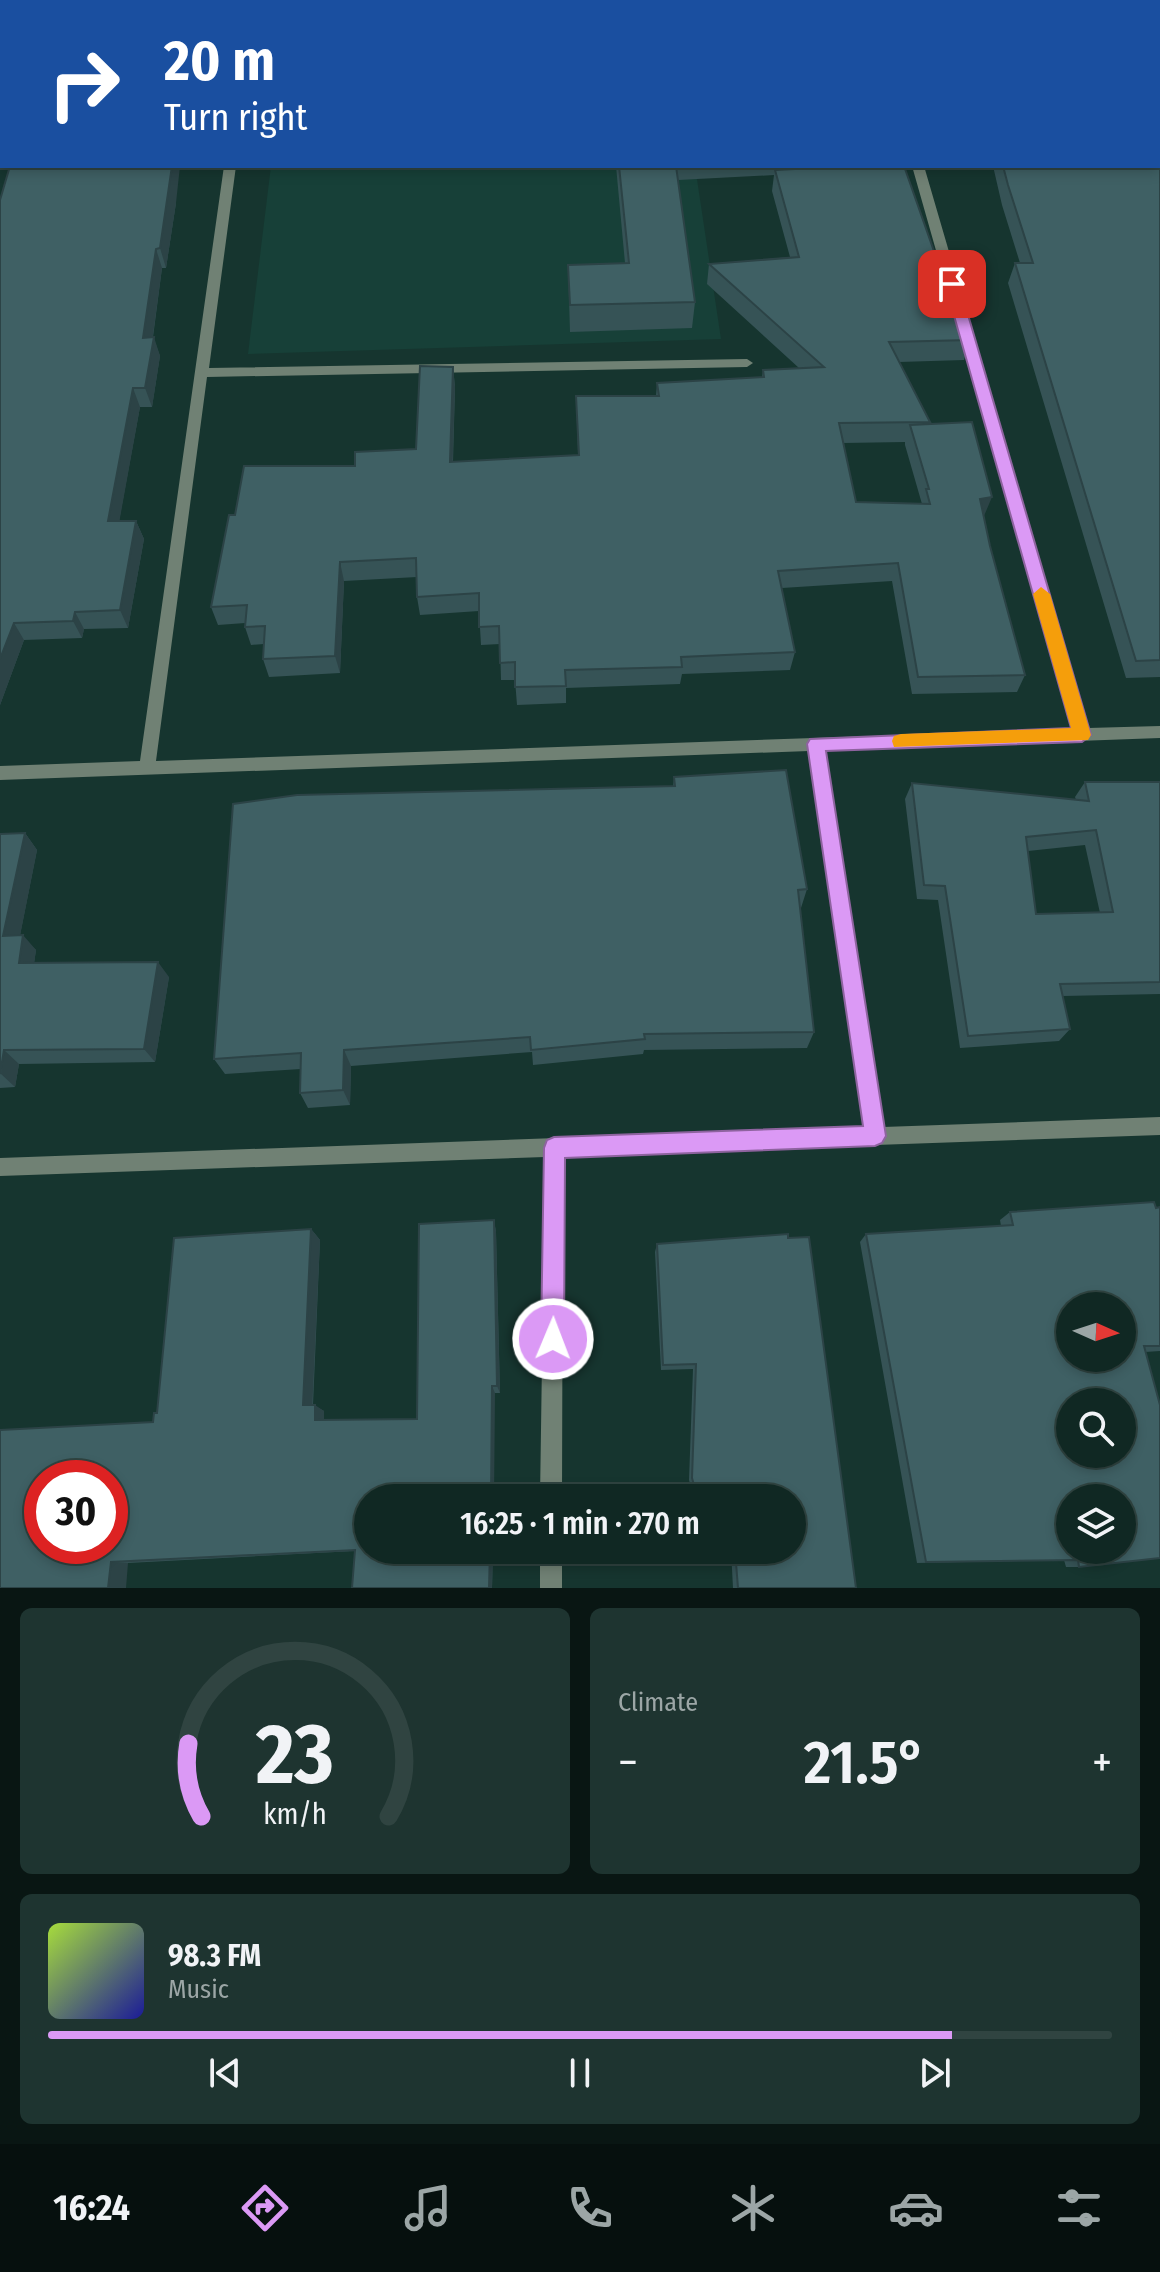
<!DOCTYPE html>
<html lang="en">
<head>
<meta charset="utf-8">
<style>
	body { margin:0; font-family:"Fira Sans Condensed",sans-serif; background:#1e3430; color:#f1f3f6; height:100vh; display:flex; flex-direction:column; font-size:30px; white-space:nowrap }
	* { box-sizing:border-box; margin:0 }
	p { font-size:26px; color:#9ca6a6 }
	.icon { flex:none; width:44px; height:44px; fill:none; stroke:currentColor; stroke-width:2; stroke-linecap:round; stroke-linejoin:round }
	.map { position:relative; height:1588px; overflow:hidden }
	.sheet { display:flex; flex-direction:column; gap:20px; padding:20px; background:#091613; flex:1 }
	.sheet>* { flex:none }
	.top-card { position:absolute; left:0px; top:0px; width:1160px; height:168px; box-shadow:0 4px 12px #0003,0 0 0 2px #304441; background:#1a4fa0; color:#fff; overflow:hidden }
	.needle { width:52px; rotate:93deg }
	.fabs { position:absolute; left:1056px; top:1292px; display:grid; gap:16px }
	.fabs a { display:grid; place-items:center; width:80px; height:80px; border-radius:50%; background:#102823; box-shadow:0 4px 12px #0003,0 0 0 2px #304441; font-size:40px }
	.speed { position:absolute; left:24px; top:1460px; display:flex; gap:16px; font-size:40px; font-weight:700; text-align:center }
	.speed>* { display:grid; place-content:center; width:104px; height:104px; border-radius:50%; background:#102823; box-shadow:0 4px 12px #0003,0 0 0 2px #304441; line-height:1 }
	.speed .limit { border:12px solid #d22; background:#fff; color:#111 }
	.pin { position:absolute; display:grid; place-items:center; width:68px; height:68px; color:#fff; margin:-34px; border-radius:16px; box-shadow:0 4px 12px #0006 }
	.me { position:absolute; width:88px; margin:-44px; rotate:1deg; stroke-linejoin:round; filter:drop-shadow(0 0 6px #0008) }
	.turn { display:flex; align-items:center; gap:28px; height:168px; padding:0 32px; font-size:36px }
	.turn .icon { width:104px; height:104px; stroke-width:2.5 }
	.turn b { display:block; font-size:56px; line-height:68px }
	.big { font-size:60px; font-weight:600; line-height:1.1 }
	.sheet .widget { flex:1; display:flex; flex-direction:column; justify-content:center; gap:12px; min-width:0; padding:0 28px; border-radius:12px; background:#1e3430 }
	.sheet .dial { align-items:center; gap:0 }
	.dial svg { height:208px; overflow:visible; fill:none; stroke:#304441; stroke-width:7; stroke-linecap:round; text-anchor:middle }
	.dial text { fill:#f1f3f6; stroke:none }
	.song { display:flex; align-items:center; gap:24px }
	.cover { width:96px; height:96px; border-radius:12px; background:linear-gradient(135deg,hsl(80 70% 55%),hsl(240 70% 35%)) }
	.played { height:8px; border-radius:4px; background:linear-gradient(90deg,#db99f5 85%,#304441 85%) }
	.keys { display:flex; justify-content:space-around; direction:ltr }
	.heat { display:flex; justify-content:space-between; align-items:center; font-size:44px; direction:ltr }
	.sheet .tiles { flex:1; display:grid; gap:20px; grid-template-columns:1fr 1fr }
	.widget:last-child { grid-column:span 2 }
	.trip { position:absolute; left:354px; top:1484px; width:452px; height:80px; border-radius:40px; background:#102823; box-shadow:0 4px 12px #0003,0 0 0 2px #304441; font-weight:600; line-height:80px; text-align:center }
	.tabs { display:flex; height:128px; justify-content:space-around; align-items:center; background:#06100e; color:#9ca6a6 }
	.tabs .icon { width:56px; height:56px }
	.tabs .current { color:#db99f5 }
	.tabs b { font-size:36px; color:#f1f3f6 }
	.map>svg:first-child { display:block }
	.built { fill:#174038 }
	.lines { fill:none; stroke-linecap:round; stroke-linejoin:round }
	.street { fill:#708174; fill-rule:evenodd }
	.wall { fill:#365356; fill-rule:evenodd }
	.shaded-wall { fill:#2c4346 }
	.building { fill:#3f6064; stroke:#2c4346; stroke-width:2; fill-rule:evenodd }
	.route { fill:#db99f5; stroke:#8e639f; stroke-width:2 }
	.slow { fill:#f59e0b }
</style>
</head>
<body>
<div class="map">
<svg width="1160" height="1588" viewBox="0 0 1160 1588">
	<rect width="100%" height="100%" fill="#16352f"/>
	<path class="built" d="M271,166H695L721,339L248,354Z"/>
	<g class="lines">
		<path class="street" d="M524,0H534V2H524Z
			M865,0H875L876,2H866Z
			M1118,0H1128L1129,2H1119Z
			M1158,70H1160V80H1158Z
			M224,166H236L209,368L747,359L753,363L747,367L207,377L156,761L1072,729L912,166H924L1088,728L1160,726V738L825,750L883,1127L1160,1117V1135L563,1156L562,1498H540L545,1157L0,1176V1158L864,1127L809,751L0,780V766L140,761Z
			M540,1550H562V1588H540Z"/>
	</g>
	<path class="wall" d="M760,0H820V2H760Z
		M937,0H1100V2H938Z
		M1160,126V677L1126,678L1008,283L1015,263H1020L1002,205L993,166H1158Z
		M616,166H784L783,170L942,274L970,340L964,360L899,362L930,422V424L984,516L990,546L1025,675L1017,692L912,694L892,581L782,588L795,652L790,670L682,674L680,684L566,688V703L517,705L515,680H501L500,644L481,645L479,611L420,615L417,597V577L344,581L340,673L269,677L263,659L264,644L251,645L245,627V623L218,625L211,607L235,515L355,466L416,449L453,367L455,387L453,462L578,455L576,396H656L657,383L762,377L763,370L799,368L707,284L709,264L790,257L772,191L774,175L678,180L695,302L692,328L570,332L568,265L625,263ZM905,442V445L922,504L856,502L843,443Z
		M0,200L176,203L166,268H162L153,337L160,356L152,407H140L119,521H136L144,539L128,628L84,629L82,638L24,640L0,705Z
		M674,777L807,889L801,908H800L814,1032L807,1048L644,1050L643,1054L533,1065L532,1052L351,1066L350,1105L308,1108L300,1093L301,1069L225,1074L214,1059L673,787Z
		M1085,782H1160V994L1063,996L1070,1029L1059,1041L960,1048L938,900L917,899L905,799L912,783L1076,800L1075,797ZM1085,845L1100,913L1036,914L1028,851Z
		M25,833L37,850L20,935L36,950L34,963L169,977L155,1062L19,1064L15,1087L0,1088V834Z
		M1160,1207V1351L1145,1352L1079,1567H1066L1064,1560L917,1563L860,1242L866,1234L1001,1226L1000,1220L1010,1212Z
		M494,1220L496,1232L500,1393H495L368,1550H493L492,1588L355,1551L128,1563L0,1588L153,1422L157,1413L311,1229L320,1240L313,1405L324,1411V1420L417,1419Z
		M657,1244L856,1588H733L731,1550H792V1498H728V1496L694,1498L689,1480L693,1369L661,1370L655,1252Z"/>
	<path class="shaded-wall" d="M172,166H180L176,203L166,268L160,248Z
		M156,249L162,268L150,357L143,338Z
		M154,337L160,356L152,407L145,388Z
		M453,367L455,387L452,481L450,462Z
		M133,388L140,407L116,540L108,521Z
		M992,497L984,516L973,518L980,499Z
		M136,521L144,539L128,628L120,610Z
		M340,562L344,581L340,673L335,656Z
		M75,612L84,629L82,638L73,621Z
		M14,623L24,640L0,705V659Z
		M25,833L37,850L17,951L3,936Z
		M23,935L36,950L32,978L19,963Z
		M158,962L169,977L155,1062L144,1049Z
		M4,1050L19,1064L15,1087L1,1074Z
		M344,1050L351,1066L350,1105L343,1090Z
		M494,1220L496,1232L500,1393L497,1386Z
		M311,1229L320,1240L312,1411L303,1405Z
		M492,1386L495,1393L494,1498H491Z
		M315,1405L324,1411V1426L315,1420Z
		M490,1550H493L492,1588H489Z
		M111,1562L128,1563L126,1588H108Z"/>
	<path class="building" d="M35,0H206V2H34Z
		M315,0H493V2H315Z
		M607,0H648V2H607Z
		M956,0H1100V2H957Z
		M1158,126H1160V660L1136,661L1015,263H1033L1008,185L1003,166H1158Z
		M10,166H172L160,248L156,249L143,338L154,337L145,388H133L108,521H136L120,610L75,612L73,621L14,623L0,659V200Z
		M619,166H676L695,302L570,305L568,265L629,263Z
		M854,166H904L942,274L947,273L970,340L889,342L930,422L839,423L856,502L930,504L926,489H929L910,425L972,422L992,497L980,499L990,546L1025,675L918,677L898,563L778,571L795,652L681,657L682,667L565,670L566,686L515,687V662L500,663L499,626L479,627V593L417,597L416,558L340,562L335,656L263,659L265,626L245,627L247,605L211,607L229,515H235L244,466H355V452L416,449L420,366L453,367L450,462L579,455L576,396H659L657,383L764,377L763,370L824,367L709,264L799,257L775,170Z
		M786,770L807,889L798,890L814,1032L644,1034L645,1039L531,1050L530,1037L344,1050L343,1090L300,1093L301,1053L214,1059L233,804L297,795L675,786L674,777Z
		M1085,782H1160V982L1060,984L1070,1029L968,1036L945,886L924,885L912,783L1089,801ZM1096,830L1113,912L1036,914L1026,837Z
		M25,833L3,936L23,935L19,963L158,962L144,1049L4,1050L0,1074V834Z
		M1154,1202L1156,1208L1160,1207V1346H1144L1160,1405V1558L1079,1567L1078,1560L926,1562L866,1234L1013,1225L1010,1212ZM1070,1306H1122V1358H1070ZM1070,1402H1122V1454H1070ZM1070,1498H1122V1550H1070Z
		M494,1220L497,1386H492L491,1498H368V1550H490L489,1588H352L355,1550L111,1562L108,1588H0V1430L153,1422L154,1413H157L174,1238L311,1229L303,1405H315V1420L417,1419L419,1224ZM42,1478H110V1546H42Z
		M788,1234V1238L809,1237L856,1588H738L735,1550H792V1498H732L731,1494L697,1496L692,1478L696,1364L663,1365L657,1244Z"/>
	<path class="route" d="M952,280L959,284L1091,735L1082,742L826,751L886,1136L882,1143L875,1146L565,1158L564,1339L561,1347L553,1350L545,1347L541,1339L544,1148L547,1140L554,1137L863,1126L807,744L810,739L1071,728L945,284Z"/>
	<path class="slow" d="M1041,587L1050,594L1091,735L1088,740L894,747L892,741L894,736L901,734L1071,728L1033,594Z"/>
</svg>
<div class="fabs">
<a><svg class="needle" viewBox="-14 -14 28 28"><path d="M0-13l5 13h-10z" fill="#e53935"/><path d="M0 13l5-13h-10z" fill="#9ca6a6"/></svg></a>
<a><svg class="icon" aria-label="search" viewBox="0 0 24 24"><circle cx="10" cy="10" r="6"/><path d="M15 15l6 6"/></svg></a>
<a><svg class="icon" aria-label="layers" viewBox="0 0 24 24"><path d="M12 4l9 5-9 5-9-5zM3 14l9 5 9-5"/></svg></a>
</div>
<div class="speed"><div class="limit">30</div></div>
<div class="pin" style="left:952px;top:284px;background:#d93025"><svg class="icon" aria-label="arrive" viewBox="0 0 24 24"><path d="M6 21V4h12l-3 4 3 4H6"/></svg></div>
<svg class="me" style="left:553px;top:1339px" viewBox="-20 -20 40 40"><circle r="17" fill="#db99f5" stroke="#fff" stroke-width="3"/><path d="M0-11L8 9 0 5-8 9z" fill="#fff"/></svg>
<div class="trip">16:25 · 1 min · 270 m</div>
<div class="top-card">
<div class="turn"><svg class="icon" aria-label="right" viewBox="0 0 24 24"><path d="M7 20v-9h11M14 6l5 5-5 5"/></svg><div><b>20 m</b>Turn right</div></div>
</div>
</div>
<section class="sheet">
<div class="tiles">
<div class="widget dial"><svg viewBox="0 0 100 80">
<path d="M14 69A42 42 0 1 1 86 69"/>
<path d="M14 69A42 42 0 0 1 9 41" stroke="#db99f5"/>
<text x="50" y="56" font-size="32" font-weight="700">23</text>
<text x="50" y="72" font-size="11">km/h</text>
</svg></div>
<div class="widget"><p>Climate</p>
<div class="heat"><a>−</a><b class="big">21.5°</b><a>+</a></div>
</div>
<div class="widget">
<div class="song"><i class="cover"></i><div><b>98.3 FM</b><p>Music</p></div></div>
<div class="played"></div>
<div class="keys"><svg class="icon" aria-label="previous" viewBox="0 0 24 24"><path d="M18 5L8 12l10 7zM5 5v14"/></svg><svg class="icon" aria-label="pause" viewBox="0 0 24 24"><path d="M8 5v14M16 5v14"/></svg><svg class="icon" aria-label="next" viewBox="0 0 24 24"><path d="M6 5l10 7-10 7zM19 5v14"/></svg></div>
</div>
</div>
</section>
<nav class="tabs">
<b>16:24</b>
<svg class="icon current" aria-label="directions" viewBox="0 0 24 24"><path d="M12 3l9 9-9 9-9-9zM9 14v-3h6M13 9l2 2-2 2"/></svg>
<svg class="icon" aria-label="music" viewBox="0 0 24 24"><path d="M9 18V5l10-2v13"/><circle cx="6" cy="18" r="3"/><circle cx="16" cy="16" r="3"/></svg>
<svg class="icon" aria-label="phone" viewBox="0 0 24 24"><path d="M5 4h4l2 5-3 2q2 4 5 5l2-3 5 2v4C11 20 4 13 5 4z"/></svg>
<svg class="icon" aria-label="climate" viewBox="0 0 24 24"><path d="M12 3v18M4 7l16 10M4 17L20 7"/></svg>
<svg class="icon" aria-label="car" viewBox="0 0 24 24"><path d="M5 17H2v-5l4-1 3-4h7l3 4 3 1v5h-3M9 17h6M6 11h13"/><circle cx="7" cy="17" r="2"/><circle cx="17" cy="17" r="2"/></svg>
<svg class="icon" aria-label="filters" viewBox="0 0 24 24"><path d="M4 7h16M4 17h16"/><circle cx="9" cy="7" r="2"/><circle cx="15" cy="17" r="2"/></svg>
</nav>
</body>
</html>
